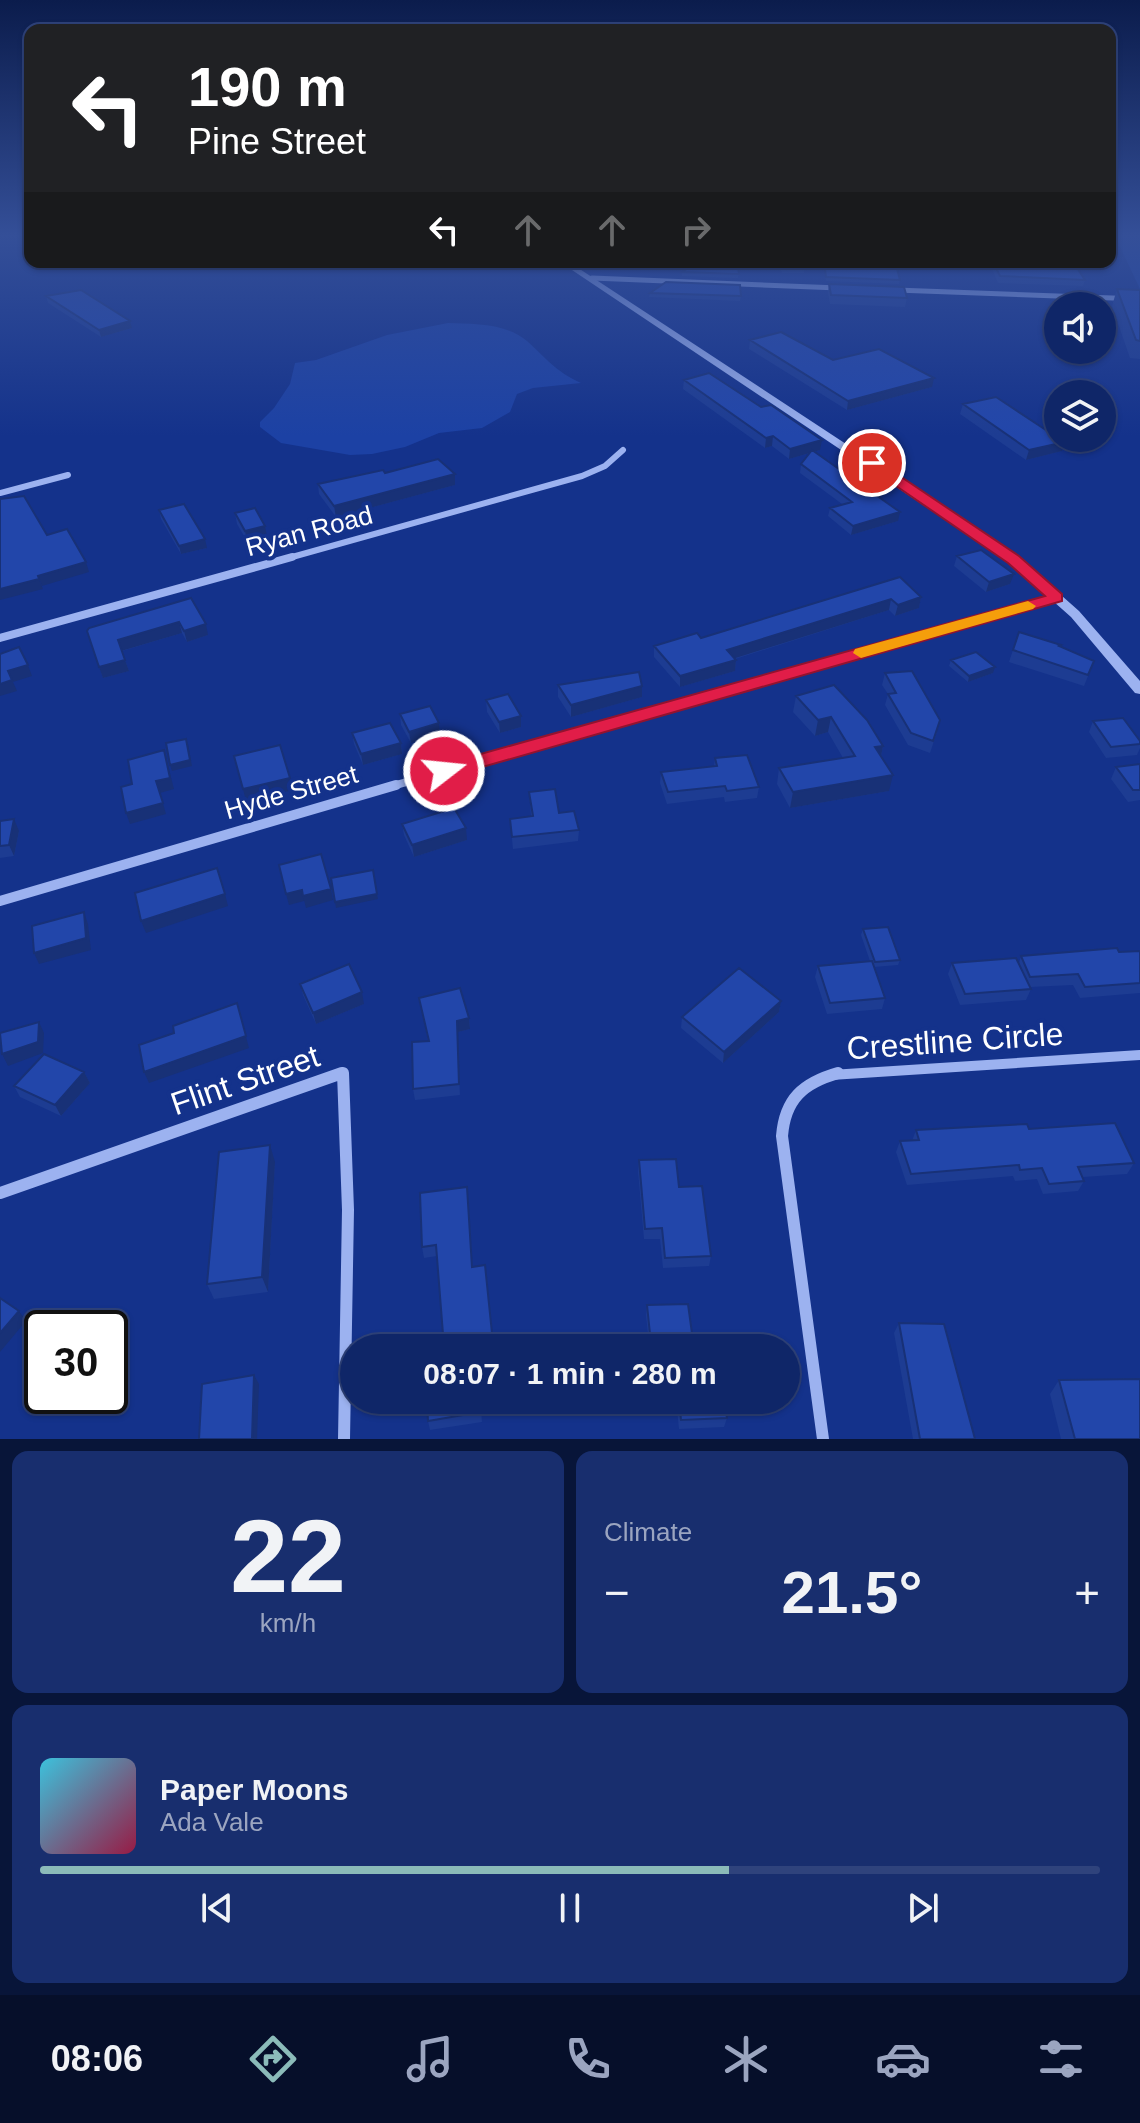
<!DOCTYPE html>
<html lang="en">
<head>
<meta charset="utf-8">
<style>
	body { margin:0; font-family:Arial,sans-serif; background:#182e6e; color:#f1f3f6; height:100vh; display:flex; flex-direction:column; font-size:30px; white-space:nowrap }
	* { box-sizing:border-box; margin:0 }
	p { font-size:26px; color:#9ba5c0 }
	.icon { flex:none; width:44px; height:44px; fill:none; stroke:currentColor; stroke-width:2; stroke-linecap:round; stroke-linejoin:round }
	.map { position:relative; height:1439px; overflow:hidden }
	.details { display:flex; flex-direction:column; gap:12px; padding:12px; background:#081539; flex:1 }
	.details>* { flex:none }
	.top-card { position:absolute; left:24px; top:24px; width:1092px; height:244px; border-radius:16px; box-shadow:0 2px 6px #0004,0 0 0 2px #2f437c; background:#202124; color:#fff; overflow:hidden }
	.tools { position:absolute; left:1044px; top:292px; display:grid; gap:16px }
	.tools a { display:grid; place-items:center; width:72px; height:72px; border-radius:50%; background:#0f2668; box-shadow:0 2px 6px #0004,0 0 0 2px #2f437c; font-size:40px }
	.speed { position:absolute; left:24px; top:1310px; display:flex; gap:16px; font-size:40px; font-weight:700; text-align:center }
	.speed>* { display:grid; place-content:center; width:104px; height:104px; border-radius:50%; background:#0f2668; box-shadow:0 2px 6px #0004,0 0 0 2px #2f437c; line-height:1 }
	.speed .limit { border:4px solid #111; border-radius:12px; background:#fff; color:#111 }
	.pin { position:absolute; display:grid; place-items:center; width:68px; height:68px; color:#fff; margin:-34px; border:4px solid #fff; border-radius:50%; box-shadow:0 2px 8px #0007 }
	.me { position:absolute; width:88px; margin:-44px; rotate:74deg; stroke-linejoin:round; filter:drop-shadow(0 0 6px #0008) }
	.turn { display:flex; align-items:center; gap:28px; height:168px; padding:0 32px; font-size:36px }
	.turn .icon { width:104px; height:104px; stroke-width:2.5 }
	.turn b { display:block; font-size:56px; line-height:68px }
	.lanes { display:flex; align-items:center; height:76px; padding:0 32px; background:#0003; justify-content:center; gap:40px; direction:ltr }
	.lanes .off { opacity:.35 }
	.big { font-size:60px; font-weight:800; line-height:1.1 }
	.details .card { flex:1; display:flex; flex-direction:column; justify-content:center; gap:12px; min-width:0; padding:0 28px; border-radius:16px; background:#182e6e }
	.details .dial { align-items:center; gap:0 }
	.dial b { font-size:104px; line-height:1 }
	.song { display:flex; align-items:center; gap:24px }
	.cover { width:96px; height:96px; border-radius:12px; background:linear-gradient(135deg,hsl(190 70% 55%),hsl(340 70% 35%)) }
	.played { height:8px; border-radius:4px; background:linear-gradient(90deg,#8bbbb9 65%,#2f437c 65%) }
	.keys { display:flex; justify-content:space-around; direction:ltr }
	.heat { display:flex; justify-content:space-between; align-items:center; font-size:44px; direction:ltr }
	.details .tiles { flex:1; display:grid; gap:12px; grid-template-columns:1fr 1fr }
	.card:last-child { grid-column:span 2 }
	.trip { position:absolute; left:340px; top:1334px; width:460px; height:80px; border-radius:40px; background:#0f2668; box-shadow:0 2px 6px #0004,0 0 0 2px #2f437c; font-weight:800; line-height:80px; text-align:center }
	.tab-bar { display:flex; height:128px; justify-content:space-around; align-items:center; background:#060f2a; color:#9ba5c0 }
	.tab-bar .icon { width:56px; height:56px }
	.tab-bar .selected { color:#8bbbb9 }
	.tab-bar b { font-size:36px; color:#f1f3f6 }
	.map>svg:first-child { display:block }
	.green { fill:#1c41a4 }
	.lines { fill:none; stroke-linecap:round; stroke-linejoin:round }
	.minor-far4 { stroke:#9cb2f0; stroke-width:5 }
	.minor-far3 { stroke:#9cb2f0; stroke-width:6 }
	.minor-far2 { stroke:#9cb2f0; stroke-width:8 }
	.minor-far1 { stroke:#9cb2f0; stroke-width:10 }
	.minor { stroke:#9cb2f0; stroke-width:12 }
	.tertiary { fill:#9cb2f0; fill-rule:evenodd }
	.wall { fill:#1d3c92 }
	.shaded-wall { fill:#183177 }
	.building { fill:#2246aa; stroke:#183177; stroke-width:2 }
	.route { fill:#e11d48; stroke:#92132f; stroke-width:2 }
	.slow { fill:#f59e0b }
	.labels { text-anchor:middle; stroke-width:8; stroke-linejoin:round; paint-order:stroke }
	.street-label { font-size:26px; fill:#fff; stroke:#14328b }
	.near-street-label { font-size:32px; fill:#fff; stroke:#14328b }
</style>
</head>
<body>
<div class="map">
<svg width="1140" height="1439" viewBox="0 0 1140 1439">
	<rect width="100%" height="100%" fill="#14328b"/>
	<path class="green" d="M1115,236L1140,238V289Z
		M448,323C474,324 506,323 527,341C547,359 555,371 581,383L533,388L517,394L510,412L482,428L439,433L405,447L372,454L350,455L281,443L260,427V422L274,408L290,384L295,363L316,360L387,335Z"/>
	<g class="lines">
		<path class="minor-far4" d="M592,278L839,288
			M896,290L1140,299"/>
		<path class="minor-far3" d="M0,493L68,475
			M285,559L582,476L605,466L623,450"/>
		<path class="minor-far2" d="M0,638L292,557
			M389,787L1057,598"/>
		<path class="minor-far1" d="M0,901L396,785
			M337,1075H343
			M831,1075L1140,1055"/>
		<path class="minor" d="M343,1073L348,1210L344,1439
			M0,1193L342,1073
			M823,1439L782,1136C785,1099 803,1083 838,1073"/>
		<path class="tertiary" d="M560,262H569L1018,557L1079,611L1140,681V694L1135,693L1071,617L1010,563Z"/>
	</g>
	<path class="wall" d="M779,262H804V273H782Z
		M989,262H1073L1085,280L1083,286L998,283Z
		M824,263L900,280L899,284L826,281Z
		M682,272L739,274L738,278L682,276Z
		M829,284L907,298L905,307L830,304L828,293Z
		M1117,289L1140,290V359L1130,358L1112,306Z
		M650,293L741,296L740,301L649,297Z
		M46,296L132,328L101,337L48,303Z
		M750,340L932,387L847,410L749,349Z
		M684,380L820,450L815,451L898,521L851,535L828,516L830,508L842,504L800,473L801,464L810,453L789,459L772,446L765,448L683,389Z
		M963,404L1062,451L1026,460L960,414Z
		M385,473L455,474V485L336,517L319,494L318,484Z
		M159,510L207,548L181,554L161,519Z
		M235,513L267,536L247,541L237,524Z
		M957,556L1010,584L986,592L954,566Z
		M900,577L921,597L919,608L895,616L889,610L735,659L736,660L735,671L680,687L654,657V646L701,638Z
		M191,598L208,635L187,642L182,633L122,651L129,671L103,678L87,631Z
		M1019,632L1060,647L1094,661L1084,686L1009,662Z
		M951,660L993,673L968,682L949,666Z
		M885,673L937,732L930,753L908,745L885,705L888,694L882,685Z
		M558,685L642,686V697L571,717L558,697Z
		M796,696L883,746L881,756L889,791L790,808L777,784L779,768L843,758L828,732L815,736L793,712Z
		M486,700L521,716V727L500,733L487,712Z
		M400,714L440,734L411,743L401,725Z
		M1093,721L1140,741V748L1137,755L1106,758L1089,732Z
		M352,733L401,743L402,754L363,765L354,744Z
		M715,758L759,787L757,798L725,802L724,797L667,804L660,783L661,772L714,766Z
		M1140,764V800L1128,802L1111,779L1116,767Z
		M529,792L559,813L579,830L578,841L513,849L510,819L531,816Z
		M0,821L19,831L14,856L0,858Z
		M402,824L467,840L414,857L404,835Z
		M863,929L900,960L898,965L874,967L885,998L882,1009L827,1014L815,977L818,966L870,961L861,935Z
		M1140,951V993L1080,998L1073,985L1030,987L1031,989L1026,1000L960,1005L948,974L952,963H1019L1021,956Z
		M300,984L364,1004L316,1024L303,995Z
		M419,998L469,1018L470,1029L458,1032L460,1095L415,1100L413,1089L428,1041Z
		M781,1001L779,1012L723,1063L681,1028L682,1017Z
		M84,1072L90,1083L61,1116L20,1097L14,1086Z
		M1029,1129L1134,1163L1127,1174L1083,1177L1084,1181L1078,1191L1043,1194L1037,1179L1015,1181L1013,1176L907,1185L896,1152L900,1141H912L916,1130Z
		M639,1160L679,1187L711,1256L709,1266L663,1268L660,1239H644L638,1171Z
		M275,1162L268,1292L214,1299L207,1284Z
		M468,1198L472,1267L485,1265L493,1348H437L444,1347L437,1256L424,1258L422,1247Z
		M647,1305L694,1348H664V1344H649L646,1315Z
		M899,1323L975,1439H913L894,1333Z
		M1059,1380L1140,1439H1061L1050,1394Z
		M480,1400L482,1422L430,1430L428,1421Z
		M676,1400H724L727,1418L724,1427L679,1429Z"/>
	<path class="shaded-wall" d="M130,321L132,328L101,337L99,330Z
		M934,378L932,387L847,410L848,401Z
		M773,436L772,446L765,448L766,438Z
		M822,440L820,450L789,459L790,449Z
		M1065,442L1062,451L1026,460L1029,450Z
		M455,474V485L336,517L334,506Z
		M900,512L898,521L851,535L853,526Z
		M265,526L267,536L247,541L245,531Z
		M205,539L207,548L181,554L179,546Z
		M86,562L89,572L42,586L38,576Z
		M1014,574L1010,584L986,592L989,582Z
		M39,579L43,589L0,600V589Z
		M921,597L919,608L895,616L898,605Z
		M891,599L889,610L726,661L727,650Z
		M179,622L182,633L121,651L118,640Z
		M206,624L208,635L187,642L184,631Z
		M125,660L129,671L103,678L99,667Z
		M736,660L735,671L680,687V676Z
		M28,665L32,676L13,682L17,691L0,696V684L8,671Z
		M995,667L993,673L968,682L969,676Z
		M642,686V697L571,717V705Z
		M521,716V727L500,733L499,722Z
		M831,717L828,732L815,736L818,720Z
		M439,723L440,734L411,743L409,732Z
		M401,743L402,754L363,765L361,754Z
		M188,744L192,766L172,771L170,765Z
		M883,746L880,761L875,747Z
		M164,750L174,789L160,793L166,814L130,824L126,813L156,781Z
		M893,775L889,791L790,808L793,792Z
		M290,778L293,790L246,801L243,789Z
		M14,819L19,831L14,856L9,845Z
		M466,828L467,840L414,857L412,845Z
		M331,889L333,900L306,908L303,896Z
		M302,890L304,901L289,905L286,894Z
		M225,894L228,906L146,933L141,921Z
		M377,894L378,899L336,908L335,902Z
		M84,912L88,924L91,950L39,964L34,953Z
		M362,992L364,1004L316,1024L313,1013Z
		M781,1001L779,1012L723,1063L724,1052Z
		M237,1003L249,1048L149,1083L144,1072Z
		M469,1018L470,1029L458,1032L460,1095L457,1021Z
		M39,1022L44,1033L43,1053L8,1066L2,1054Z
		M84,1072L90,1083L61,1116L55,1105Z
		M270,1145L275,1162L268,1292L262,1277Z
		M19,1311L26,1321L0,1352V1333Z
		M254,1375L259,1384L257,1439H252Z"/>
	<path class="building" d="M698,262H737L739,274L682,272Z
		M782,262H804L805,265L783,264Z
		M993,262H1073L1085,280L1000,276Z
		M824,263L896,265L900,280L826,277Z
		M666,282L740,285L741,296L650,293Z
		M829,284L904,287L907,298L831,295Z
		M1117,289L1140,290V341L1136,340Z
		M81,290L130,321L99,330L46,296Z
		M781,332L833,360L879,349L934,378L848,401L750,340Z
		M709,373L761,407L771,405L822,440L790,449L773,436L766,438L684,380Z
		M996,397L1058,438L1065,442L1029,450L963,404Z
		M812,450L900,512L853,526L830,508L852,502L801,464Z
		M438,459L455,474L334,506L318,484L383,470L385,473Z
		M24,496L47,535L67,529L86,562L38,576L39,579L0,589V499Z
		M184,504L205,539L179,546L159,510Z
		M255,508L265,526L245,531L235,513Z
		M981,550L1014,574L989,582L957,556Z
		M900,577L921,597L898,605L891,599L727,650L736,660L680,676L654,646L697,633L701,638Z
		M191,598L206,624L184,631L179,622L118,640L125,660L99,667L87,631L89,628Z
		M1019,632L1061,645L1059,646L1094,661L1088,675L1013,650Z
		M19,647L28,665L8,671L12,680L0,684V654Z
		M976,652L995,667L969,676L951,660Z
		M912,671L940,720L933,741L911,733L888,694L896,693L885,673Z
		M639,672L642,686L571,705L558,685Z
		M834,685L867,720L883,746L875,747L893,775L793,792L779,768L855,756L831,717L818,720L796,696Z
		M508,694L521,716L499,722L486,700Z
		M430,706L439,723L409,732L400,714Z
		M1123,718L1140,741V744L1111,747L1093,721Z
		M390,723L401,743L361,754L352,733Z
		M186,739L190,760L170,765L166,743Z
		M280,745L290,778L243,789L234,756Z
		M164,750L170,778L156,781L163,803L126,813L121,787L132,784L128,760Z
		M747,755L759,787L727,791L725,786L668,792L661,772L717,766L715,758Z
		M1140,764V790H1133L1116,767Z
		M555,789L559,813L574,811L579,830L512,837L510,819L533,816L529,792Z
		M454,808L466,828L412,845L402,824Z
		M14,819L9,845L0,846V821Z
		M321,854L331,889L303,896L302,890L286,894L279,865Z
		M217,868L225,894L141,921L135,893Z
		M373,870L377,894L335,902L331,878Z
		M84,912L86,938L34,953L32,926Z
		M888,927L900,960L875,962L863,929Z
		M1117,948L1119,952L1140,951V983L1085,987L1078,974L1030,977L1021,956Z
		M1016,958L1031,989L965,994L952,963Z
		M872,961L885,998L830,1003L818,966Z
		M349,964L362,992L313,1013L300,984Z
		M739,968L781,1001L724,1052L682,1017Z
		M460,988L469,1018L457,1021L459,1084L413,1089L412,1042L429,1041L419,998Z
		M237,1003L246,1036L144,1072L139,1045L174,1033L173,1026Z
		M39,1022L38,1042L2,1054L0,1033Z
		M44,1054L84,1072L55,1105L14,1086Z
		M1115,1123L1134,1163L1078,1167L1084,1181L1049,1184L1042,1168L1020,1170L1019,1165L911,1174L900,1141L919,1140L916,1130L1027,1124L1029,1129Z
		M270,1145L262,1277L207,1284L219,1152Z
		M676,1159L679,1187L702,1186L711,1256L665,1258L662,1228L645,1229L639,1160Z
		M467,1187L472,1267L485,1265L493,1343L475,1345V1348H437L444,1347L436,1245L422,1247L420,1193Z
		M0,1298L19,1311L0,1333Z
		M688,1304L694,1348H666L665,1334H650L647,1305Z
		M899,1323L944,1324L975,1439H920Z
		M254,1375L252,1439H199L202,1384Z
		M1140,1379V1439H1075L1059,1380Z
		M427,1400H480L481,1412L428,1421Z
		M679,1400H724L727,1418L681,1420Z"/>
	<linearGradient id="sky" x2="0" y2="1"><stop stop-color="#0b1c4c"/><stop offset="0.54" stop-color="#344f98"/><stop offset="1" stop-color="#344f98" stop-opacity="0"/></linearGradient>
	<rect width="1140" height="436" fill="url(#sky)"/>
	<path class="route" d="M867,460H876L1019,556L1062,594V601L444,778L438,776L435,771L438,766L1045,596L1008,563L867,466Z"/>
	<path class="slow" d="M1028,601L1036,606L1033,609L861,658L853,653L855,649Z"/>
	<g class="labels">
		<g class="street-label">
			<text transform="translate(309 531) rotate(-15)" y="9">Ryan Road</text>
			<text transform="translate(291 792) rotate(-16)" y="9">Hyde Street</text>
		</g>
		<g class="near-street-label">
			<text transform="translate(955 1041) rotate(-4)" y="11">Crestline Circle</text>
			<text transform="translate(245 1080) rotate(-19)" y="11">Flint Street</text>
		</g>
	</g>
</svg>
<div class="tools">
<a><svg class="icon" aria-label="sound" viewBox="0 0 24 24"><path d="M4 9h4l5-4v14l-5-4H4zM17 9q2 3 0 6"/></svg></a>
<a><svg class="icon" aria-label="layers" viewBox="0 0 24 24"><path d="M12 4l9 5-9 5-9-5zM3 14l9 5 9-5"/></svg></a>
</div>
<div class="speed"><div class="limit">30</div></div>
<div class="pin" style="left:872px;top:463px;background:#d93025"><svg class="icon" aria-label="arrive" viewBox="0 0 24 24"><path d="M6 21V4h12l-3 4 3 4H6"/></svg></div>
<svg class="me" style="left:444px;top:771px" viewBox="-20 -20 40 40"><circle r="17" fill="#e11d48" stroke="#fff" stroke-width="3"/><path d="M0-11L8 9 0 5-8 9z" fill="#fff"/></svg>
<div class="trip">08:07 · 1 min · 280 m</div>
<div class="top-card">
<div class="turn"><svg class="icon" aria-label="left" viewBox="0 0 24 24"><path d="M17 20v-9H6M10 6l-5 5 5 5"/></svg><div><b>190 m</b>Pine Street</div></div>
<div class="lanes"><svg class="icon" aria-label="left" viewBox="0 0 24 24"><path d="M17 20v-9H6M10 6l-5 5 5 5"/></svg><svg class="icon off" aria-label="ahead" viewBox="0 0 24 24"><path d="M12 20V5M6 11l6-6 6 6"/></svg><svg class="icon off" aria-label="ahead" viewBox="0 0 24 24"><path d="M12 20V5M6 11l6-6 6 6"/></svg><svg class="icon off" aria-label="right" viewBox="0 0 24 24"><path d="M7 20v-9h11M14 6l5 5-5 5"/></svg></div>
</div>
</div>
<section class="details">
<div class="tiles">
<div class="card dial"><b>22</b><p>km/h</p></div>
<div class="card"><p>Climate</p>
<div class="heat"><a>−</a><b class="big">21.5°</b><a>+</a></div>
</div>
<div class="card">
<div class="song"><i class="cover"></i><div><b>Paper Moons</b><p>Ada Vale</p></div></div>
<div class="played"></div>
<div class="keys"><svg class="icon" aria-label="previous" viewBox="0 0 24 24"><path d="M18 5L8 12l10 7zM5 5v14"/></svg><svg class="icon" aria-label="pause" viewBox="0 0 24 24"><path d="M8 5v14M16 5v14"/></svg><svg class="icon" aria-label="next" viewBox="0 0 24 24"><path d="M6 5l10 7-10 7zM19 5v14"/></svg></div>
</div>
</div>
</section>
<nav class="tab-bar">
<b>08:06</b>
<svg class="icon selected" aria-label="directions" viewBox="0 0 24 24"><path d="M12 3l9 9-9 9-9-9zM9 14v-3h6M13 9l2 2-2 2"/></svg>
<svg class="icon" aria-label="music" viewBox="0 0 24 24"><path d="M9 18V5l10-2v13"/><circle cx="6" cy="18" r="3"/><circle cx="16" cy="16" r="3"/></svg>
<svg class="icon" aria-label="phone" viewBox="0 0 24 24"><path d="M5 4h4l2 5-3 2q2 4 5 5l2-3 5 2v4C11 20 4 13 5 4z"/></svg>
<svg class="icon" aria-label="climate" viewBox="0 0 24 24"><path d="M12 3v18M4 7l16 10M4 17L20 7"/></svg>
<svg class="icon" aria-label="car" viewBox="0 0 24 24"><path d="M5 17H2v-5l4-1 3-4h7l3 4 3 1v5h-3M9 17h6M6 11h13"/><circle cx="7" cy="17" r="2"/><circle cx="17" cy="17" r="2"/></svg>
<svg class="icon" aria-label="filters" viewBox="0 0 24 24"><path d="M4 7h16M4 17h16"/><circle cx="9" cy="7" r="2"/><circle cx="15" cy="17" r="2"/></svg>
</nav>
</body>
</html>
